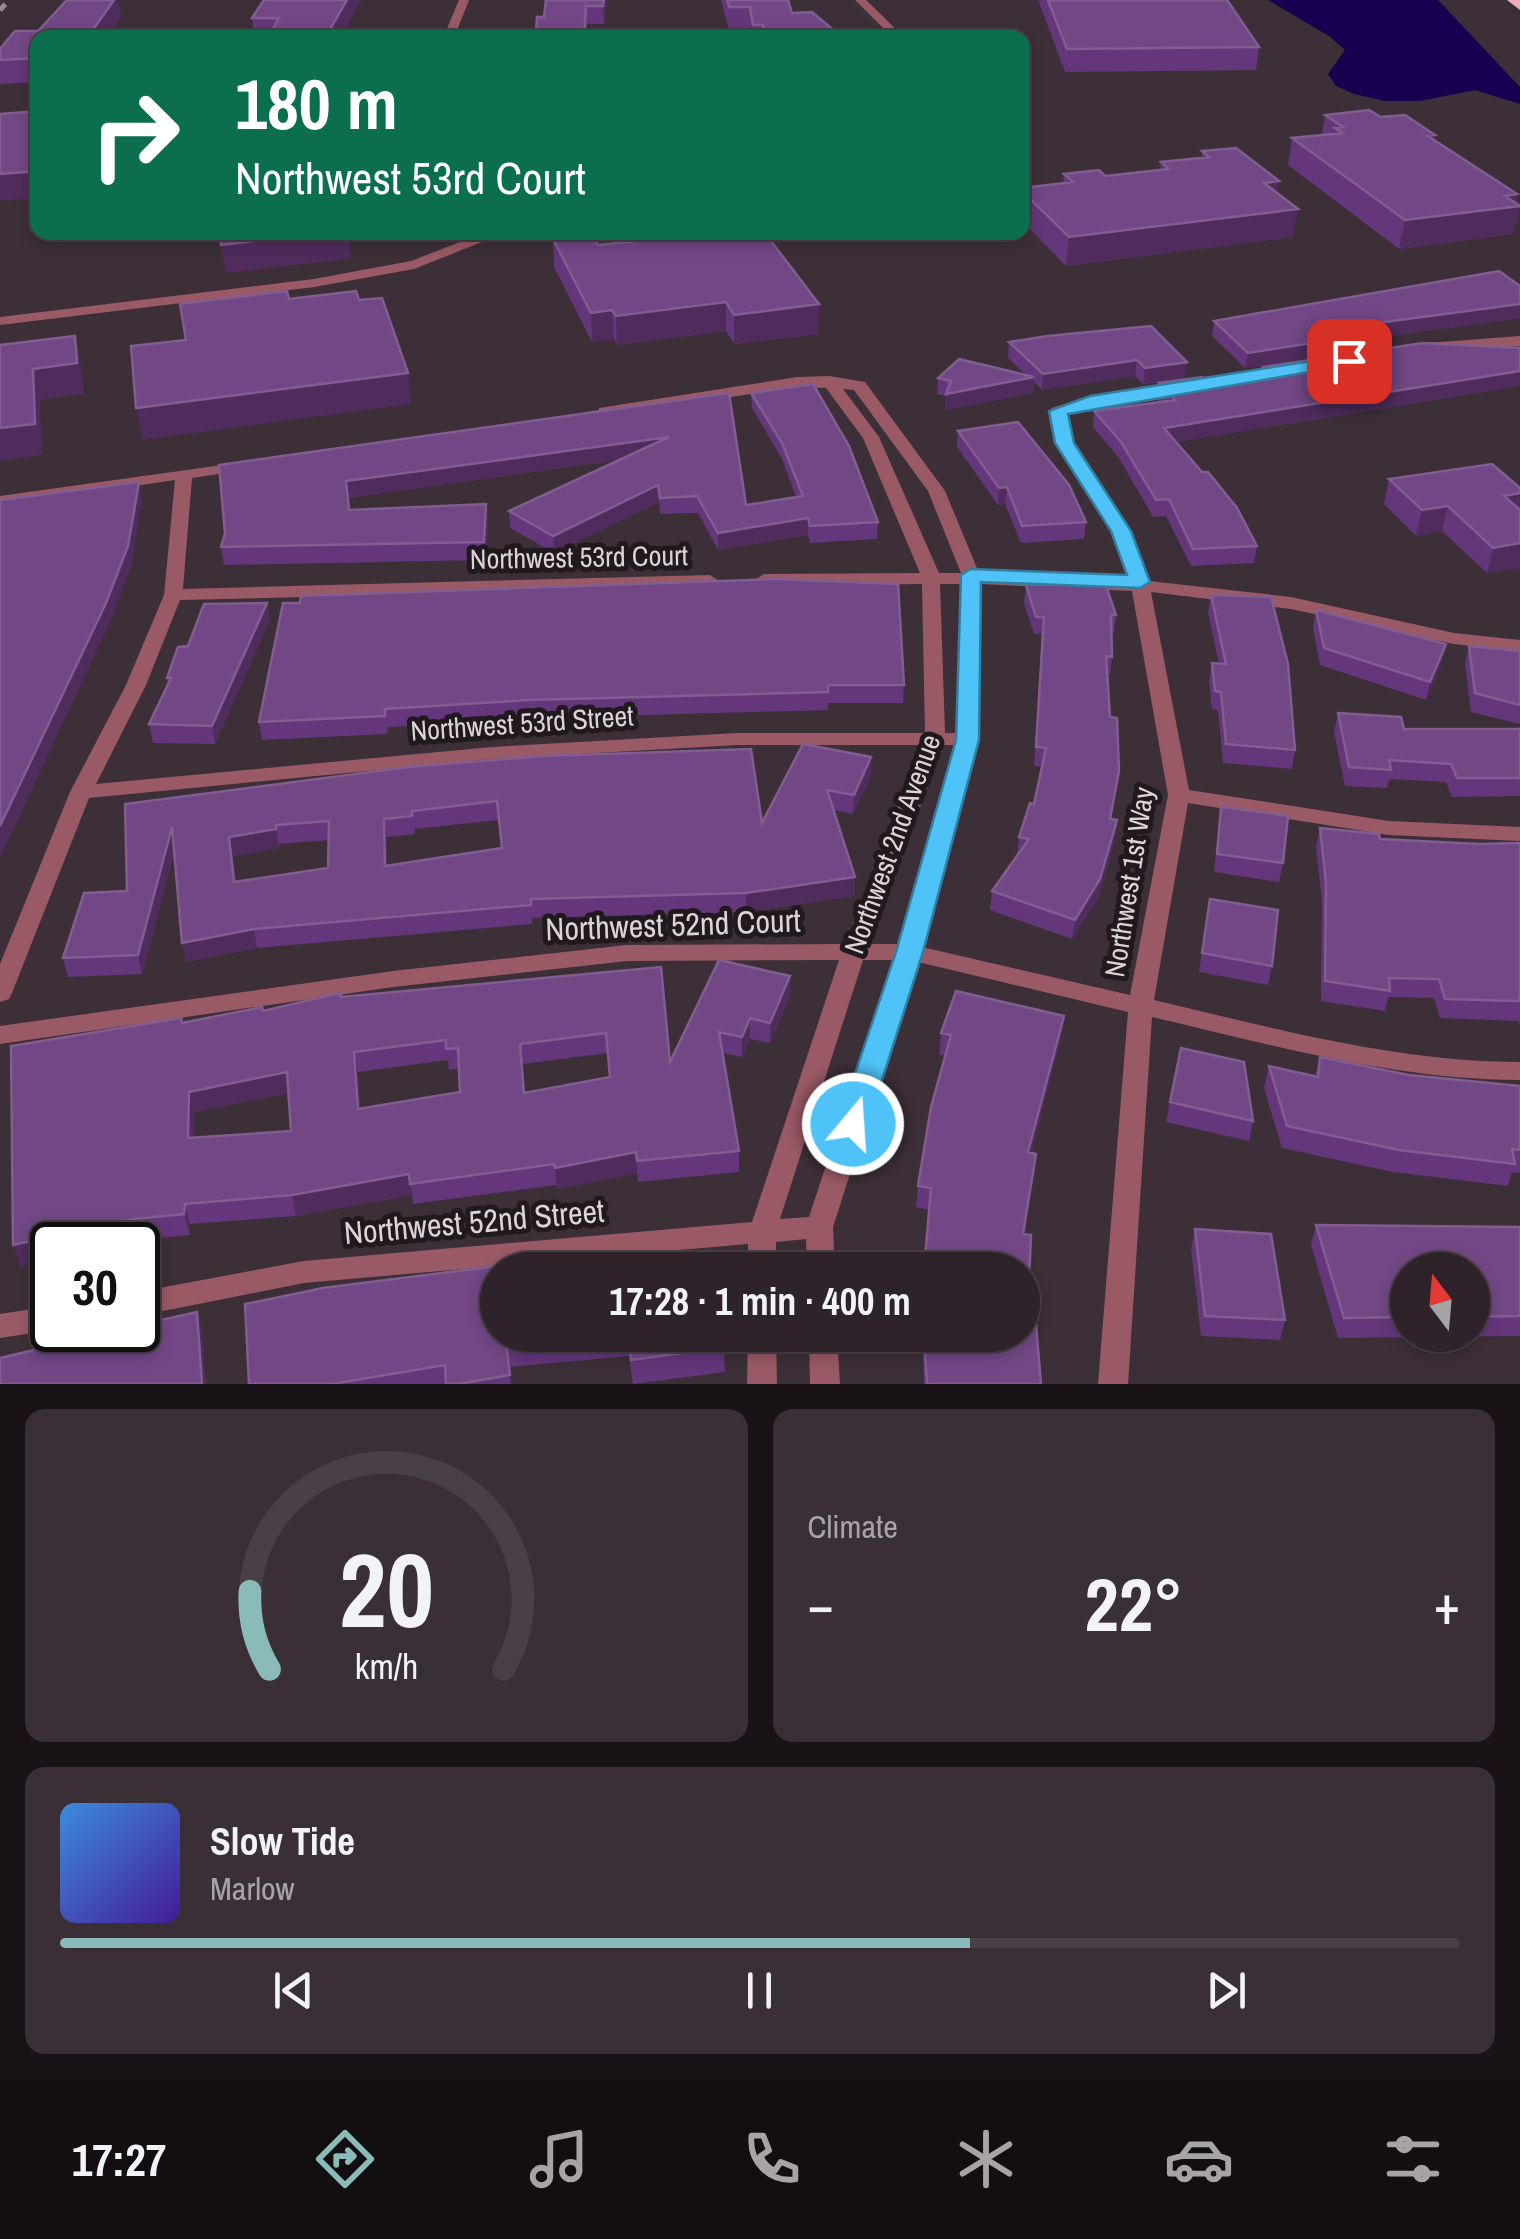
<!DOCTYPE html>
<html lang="en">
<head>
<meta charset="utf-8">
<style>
	body { margin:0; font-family:"Archivo Narrow",sans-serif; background:#3a2f36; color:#f1f3f6; height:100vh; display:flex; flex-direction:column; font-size:38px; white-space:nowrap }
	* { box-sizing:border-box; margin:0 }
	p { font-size:32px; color:#a7a4a8 }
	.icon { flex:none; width:55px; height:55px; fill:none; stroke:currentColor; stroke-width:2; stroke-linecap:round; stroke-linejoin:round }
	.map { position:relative; height:1384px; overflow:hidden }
	.sheet { display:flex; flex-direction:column; gap:25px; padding:25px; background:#191317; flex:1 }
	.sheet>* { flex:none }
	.top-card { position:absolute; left:30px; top:30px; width:1000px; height:210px; border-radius:20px; box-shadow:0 5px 15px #0003,0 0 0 2px #494047; background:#0b6e4f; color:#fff; overflow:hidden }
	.needle { width:65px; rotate:344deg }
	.fabs { position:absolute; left:1390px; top:1252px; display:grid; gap:20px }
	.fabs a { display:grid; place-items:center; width:100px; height:100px; border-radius:50%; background:#2e232a; box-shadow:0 5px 15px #0003,0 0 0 2px #494047; font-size:50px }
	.speed { position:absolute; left:30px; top:1222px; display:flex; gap:20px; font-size:50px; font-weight:700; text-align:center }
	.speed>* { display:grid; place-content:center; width:130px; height:130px; border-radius:50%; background:#2e232a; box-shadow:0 5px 15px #0003,0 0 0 2px #494047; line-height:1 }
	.speed .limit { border:5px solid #111; border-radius:15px; background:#fff; color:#111 }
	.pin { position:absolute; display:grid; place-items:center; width:85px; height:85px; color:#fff; margin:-42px; border-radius:20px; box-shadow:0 5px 15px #0006 }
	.me { position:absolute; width:110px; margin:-55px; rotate:18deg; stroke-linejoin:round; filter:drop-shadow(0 0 8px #0008) }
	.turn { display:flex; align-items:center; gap:35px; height:210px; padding:0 40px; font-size:45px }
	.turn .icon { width:130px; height:130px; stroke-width:2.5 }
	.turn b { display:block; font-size:70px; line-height:85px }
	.big { font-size:75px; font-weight:800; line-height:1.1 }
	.sheet .tile { flex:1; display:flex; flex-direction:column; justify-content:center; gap:15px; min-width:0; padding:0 35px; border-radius:20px; background:#3a2f36 }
	.sheet .dial { align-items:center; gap:0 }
	.dial svg { height:260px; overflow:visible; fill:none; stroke:#494047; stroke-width:7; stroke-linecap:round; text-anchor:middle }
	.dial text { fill:#f1f3f6; stroke:none }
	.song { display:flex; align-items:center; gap:30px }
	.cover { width:120px; height:120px; border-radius:15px; background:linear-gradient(135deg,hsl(210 70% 55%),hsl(260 70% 35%)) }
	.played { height:10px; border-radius:5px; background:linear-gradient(90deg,#8bbbb9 65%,#494047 65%) }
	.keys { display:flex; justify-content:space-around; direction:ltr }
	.heat { display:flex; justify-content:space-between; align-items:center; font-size:55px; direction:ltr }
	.sheet .tiles { flex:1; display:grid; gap:25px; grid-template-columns:1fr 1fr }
	.tile:last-child { grid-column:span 2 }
	.trip { position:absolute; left:480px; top:1252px; width:560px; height:100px; border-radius:50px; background:#2e232a; box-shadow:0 5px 15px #0003,0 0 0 2px #494047; font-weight:800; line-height:100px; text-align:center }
	.menu { display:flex; height:160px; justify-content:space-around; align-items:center; background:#120e11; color:#a7a4a8 }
	.menu .icon { width:70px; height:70px }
	.menu .on { color:#8bbbb9 }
	.menu b { font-size:45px; color:#f1f3f6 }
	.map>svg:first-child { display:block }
	.water { fill:#17004f }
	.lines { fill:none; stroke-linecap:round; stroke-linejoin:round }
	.canal { fill:#17004f; fill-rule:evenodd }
	.minor { fill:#9a5a65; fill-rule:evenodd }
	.motorway { fill:#eeaeb7; fill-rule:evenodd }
	.rail { stroke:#988d94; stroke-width:5; stroke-dasharray:8 8; stroke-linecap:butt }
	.wall { fill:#64367b; fill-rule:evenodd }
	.shaded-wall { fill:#4f2c5c }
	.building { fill:#714785; stroke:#825d92; stroke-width:2.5; fill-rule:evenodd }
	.route { fill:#4fc3f7; stroke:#337fa1; stroke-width:2.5 }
	.labels { text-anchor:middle; stroke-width:10; stroke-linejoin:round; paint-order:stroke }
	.street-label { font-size:28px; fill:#ddd3d9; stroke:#20191d }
	.near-street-label { font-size:32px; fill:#ddd3d9; stroke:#20191d }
</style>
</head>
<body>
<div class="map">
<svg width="1520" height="1384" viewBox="0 0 1520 1384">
	<rect width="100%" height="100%" fill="#3d2f38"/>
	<path class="water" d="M1268,0H1429L1520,98V104L1475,90L1420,101H1385L1354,94L1336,86L1328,74L1345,50L1329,36Z"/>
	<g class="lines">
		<path class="canal" d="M1421,0H1438L1520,87V103Z"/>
		<path class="minor" d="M459,0H469L454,38H443Z
			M855,0H866L905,38H893Z
			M486,232H507L414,269L314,287L0,325V317L314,279L411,261Z
			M563,232L698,233L705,237L698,241H605Z
			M1520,336V346L1428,353L1420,348L1428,343Z
			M1286,366L1292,368V374L1092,405L1067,414L1072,443L1130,531L1149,581L1291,597L1454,633L1520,640V652L1454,644L1291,609L1151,592L1189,790L1389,821L1520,827V841L1389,835L1188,803L1154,1000C1273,1028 1396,1062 1520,1062V1080C1396,1080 1272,1045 1152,1017L1128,1384H1098L1128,1012L918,962L833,1227L835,1270H807L806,1239L776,1242V1270H748V1244L304,1283L138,1316V1292L304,1261L752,1222L839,960L627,961L393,987L0,1044V1026L393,971L627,945L845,944L922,745H737L492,759L89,798L12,993L9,999L0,1002V964L70,792L126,685L164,595L175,480L0,506V496L251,461V469L192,478L183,589L710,575L719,581L710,587L180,600L146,685L96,784L492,747L737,733H925L922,584L764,586L755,580L764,574L920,573L863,438L826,388L797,387L605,416L599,414V408L797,377L829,376L865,382L945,491L979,573L1130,579L1112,531L1056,443L1050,411L1052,408L1090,396ZM843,389L854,390L928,491L961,573H939L879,437ZM940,584H962L958,733H945ZM980,584L1132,591L1168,795L1130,995L922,947L978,739ZM943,745H956L900,944H869ZM863,960H894L809,1217L780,1219Z
			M52,1306V1330L0,1338V1314Z
			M748,1335H776L777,1384H747Z
			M809,1335H837L840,1384H810Z"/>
		<path class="motorway" d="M1507,0H1520V10Z"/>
		<path class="rail" d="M0,10L9,0"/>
	</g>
	<path class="wall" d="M67,0H118L121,17L107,38H38V82L0,84V49L15,31H38Z
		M361,0L340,38H254L252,18Z
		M607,0L604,24H587L586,38H527L536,31L544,17Z
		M721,0H788L792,13L843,38H751L750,29L729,30Z
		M1038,0H1227L1259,47L1256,70L1065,72Z
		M1325,115L1381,117L1434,140L1517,194L1515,202L1514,234L1399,249L1288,165L1292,138L1322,135Z
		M1202,151L1279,181L1277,193L1293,237L1066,266L1022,221V188L1063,183L1064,174L1105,176L1160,170L1161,162L1202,157Z
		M553,239L598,245L818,334L734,344L726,331L617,345L614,339L592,342L554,267Z
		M1520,286V318L1362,340L1360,351L1245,368L1212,336L1214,321Z
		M1151,326L1185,378L1143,384L1135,376L1042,390L1034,382L1033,393L945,410L946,396L937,394L938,378L1026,375L1008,358L1009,342Z
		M1520,348V386L1176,442L1257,546L1254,563L1191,566L1166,516L1153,517L1119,458L1093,427L1094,411L1160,402L1157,399L1159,383L1212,387L1261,380L1263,367Z
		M729,393L746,505L796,497L782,459L752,408L751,393L878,522L877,539L810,543L808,535L718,550L698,513L660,514L659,502L554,553L510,528L509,511L618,460L348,498L349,510L488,521L486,560L224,565L221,547L225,533L219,465Z
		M958,431L1086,522L1084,539L1021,543L1005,504L998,505L957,447Z
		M1389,479L1520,488V568L1487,573L1442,531L1416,536L1384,504Z
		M1026,585L1116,615L1114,632H1111L1112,657L1110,674H1107L1110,717L1119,771L1111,819L1115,839L1098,898L1072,939L990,910L992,891L1017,855L1019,837L1034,804L1042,766H1034L1042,634H1034L1024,603Z
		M1211,595L1295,750L1292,769L1223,763L1218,710L1212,709L1209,681L1212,663L1219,664L1208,613Z
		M267,603L270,620L215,744L153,743L149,724L168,685L167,678L188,646Z
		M283,603L904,685L903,703H828V710L530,718L388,727L387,734L262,740L259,722Z
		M1316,610L1446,644L1442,661L1426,700L1320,665L1313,628Z
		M1469,646L1520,651V724L1471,712L1465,664Z
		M1338,713L1404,729H1520V796L1452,797L1446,782L1389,779L1387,788L1345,786L1334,732Z
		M871,757V776L853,814L833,810L855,877V896L746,912L532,918V924L257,948L186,962L174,853L142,974L68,977L63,958L127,891L125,804L409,767L762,823ZM499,820L502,848L387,865V837L415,834L414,829ZM329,840L328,868L236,882L233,856L279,848V844Z
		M1221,807L1283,863L1279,882L1214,872Z
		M1320,828L1380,839L1479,844L1520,843V1025L1518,1021L1440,1018L1434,998L1388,997L1385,1011L1321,1001L1322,901L1316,847Z
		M1210,899L1272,966L1268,985L1199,972Z
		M719,960L790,996L770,1043L750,1039L742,1057L723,1053L739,1151V1172L638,1182L637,1173L557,1189L556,1185L413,1204L412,1195L296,1216L190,1224V1235L140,1240L116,1245H52V1259L20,1266L182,1023L263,1011L341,997L661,967L670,1062ZM608,1053L609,1077L524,1093L522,1064ZM448,1060L449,1070L459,1068L460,1092L360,1108L358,1072ZM289,1093L291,1131L193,1137L194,1112Z
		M941,1033L1061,1037L1031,1153L1033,1175L1024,1235L1027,1324L1041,1384H924L922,1335H1022L929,1210L916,1207L918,1186L945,1056L939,1054Z
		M1320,1057L1409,1075L1520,1086V1173L1512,1172L1508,1186L1393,1172L1282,1148L1264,1088L1269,1066L1315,1076Z
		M1170,1102L1253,1121L1249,1141L1166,1122Z
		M1316,1225L1520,1227V1336L1338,1338L1311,1245ZM1408,1270H1472V1335H1408Z
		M1195,1229L1285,1320L1280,1340L1201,1336L1191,1249Z
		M498,1335H723L725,1372L633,1384L629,1356L509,1367L511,1384H249Z"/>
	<path class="shaded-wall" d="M114,0H118L121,17L107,38H87Z
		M347,0H361L340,38H325Z
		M604,0H607L604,24L603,6Z
		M38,171V198L0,201V174Z
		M1279,181L1275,208L1264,183Z
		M1517,194L1514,207L1520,206V209L1514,234L1399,249L1405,220L1505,196Z
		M1298,209L1293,237L1066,266L1069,237Z
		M330,232H348L351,259L226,273L221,245Z
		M726,302V331L617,345L616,316Z
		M819,304L818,334L734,344V315Z
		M1520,304V318L1362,340L1360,351L1245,368L1248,353L1362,325Z
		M612,310L614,339L592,342L591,313Z
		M75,336L81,366L84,394L40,400L42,455L0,461V428L33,369Z
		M1137,360L1135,376L1042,390L1043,374Z
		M1187,362L1185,378L1143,384L1145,368Z
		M1520,371V386L1162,444L1164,428Z
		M408,373L411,404L142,440L136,408Z
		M1034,377L1033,393L945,410L946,394Z
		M669,437V453L348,498L351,527L346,481Z
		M139,482L142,500L132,564L110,622L0,858V826Z
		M658,485L659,502L554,553L553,536Z
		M1007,487L1005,504L998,505L999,488Z
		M1520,493V513L1504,496Z
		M486,504L488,521L486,560L484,542Z
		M1448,506L1442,531L1416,536L1422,510Z
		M808,518V535L718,550V533Z
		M1520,543V568L1487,573L1493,548Z
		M267,603L270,620L215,744L212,726Z
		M1446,644L1442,661L1426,700L1430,682Z
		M871,757V776L853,814L854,795Z
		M384,819L387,837V885L385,866Z
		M1117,820L1115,839L1098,898L1072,939L1075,920Z
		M172,827L176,845L142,974L138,955Z
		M276,829L279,848L233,856L238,901L229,837Z
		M855,877V896L746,912V893Z
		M254,929L257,948L186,962L182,943Z
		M790,976V996L770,1043V1023Z
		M1064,1016L1061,1037L1026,1174L1028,1152Z
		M750,1018V1039L742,1057V1037Z
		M354,1052L358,1072L362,1129L358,1109Z
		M287,1072L291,1093L194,1112L193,1158L188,1138L189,1092Z
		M636,1152L637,1173L557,1189L555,1168Z
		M409,1174L412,1195L296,1216L292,1195Z
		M185,1204L190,1224V1235L184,1214Z
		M134,1219L140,1240L116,1245H52V1259L20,1266L13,1245Z
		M197,1312L202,1331L206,1384H202Z"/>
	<path class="building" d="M67,0H114L87,38H38V58L0,60V49L15,31H38Z
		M264,0H347L325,38H268L279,18H252Z
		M546,0H604L603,6H586L584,38H527L528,31H536L537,17H544Z
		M727,0H788L792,13L812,12L843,38L765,37L763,25H753L750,7H729Z
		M1048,0H1227L1259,47L1067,49Z
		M1369,110L1381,117L1405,115L1435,135L1428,136L1517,194L1505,196L1520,206L1405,220L1292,138L1342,133L1335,128L1343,127L1325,115Z
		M38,111V171L0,174V114Z
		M1236,148L1279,181L1264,183L1298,209L1069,237L1022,191V188L1073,182L1064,174L1099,170L1105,176L1169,169L1161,162L1209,157L1202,151Z
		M219,232H330L221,245Z
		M724,232H764L819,304L734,315L726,302L616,316L612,310L591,313L553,239L592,234L598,245Z
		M1499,271L1520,286V304L1362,325L1363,335L1248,353L1214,321Z
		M287,291L289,299L356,291L359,300L382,298L408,373L136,408L131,346L186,340L180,304Z
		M1151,326L1187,362L1145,368L1137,360L1043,374L1009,342L1047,336Z
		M75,336L77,363L33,369L35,424L0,428V345Z
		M1423,343L1520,348V371L1164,428L1202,472H1208L1237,508L1257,546L1193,549L1169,499L1156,500L1121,442L1094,411L1175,400L1159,383L1202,377L1212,387L1274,378L1263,367Z
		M959,359L1034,377L946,394L951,381L938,378Z
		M813,384L849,446L878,522L810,526L808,518L718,533L697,496L660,498L658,485L553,536L509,511L669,437L346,481L349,510L486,504L484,542L221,547L225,533L219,465L729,393L746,505L803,496L782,443L751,393Z
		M1018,422L1069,485L1086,522L1022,526L1007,487L999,488L958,431Z
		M1492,464L1520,488V493L1504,496L1520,510V543L1493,548L1448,506L1422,510L1389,479Z
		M139,482L128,546L106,603L0,826V500Z
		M776,579L898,584L904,685H828V692L528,700L385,709V716L259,722L283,603H300L301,596Z
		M1105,583L1116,615H1111L1112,657L1106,656L1110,717L1117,718L1119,771L1110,819L1117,820L1100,879L1075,920L992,891L1029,839L1019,837L1030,803L1034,804L1046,748L1036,747L1044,617H1036L1026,585Z
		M1211,595L1271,597L1288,664L1295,750L1226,744L1221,692L1215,691L1212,663L1226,664Z
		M267,603L212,726L149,724L171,678H167L178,647L188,646L204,604Z
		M1316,610L1446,644L1430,682L1324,648Z
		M1469,646L1520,651V705L1475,693Z
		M1338,713L1401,717L1404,729H1520V778H1457L1451,764L1389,760L1391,770L1349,767Z
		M803,744L871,757L854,795L827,790L855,877L746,893L531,899V905L254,929L182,943L172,827L138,955L63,958L84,893L127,891L125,804L409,767L543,756L751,749L762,823ZM497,801L502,848L385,866L384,819L412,816V811ZM329,821L328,868L234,882L229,837L276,829V825Z
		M1221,807L1288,816L1283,863L1217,854Z
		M1320,828L1379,834L1380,839L1479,844L1520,843V1001L1445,999L1439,979L1389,978L1390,991L1325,981L1326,882Z
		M1210,899L1278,910L1272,966L1202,953Z
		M719,960L790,976L770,1023L750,1018L742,1037L719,1032L739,1151L637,1161L636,1152L555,1168L554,1164L410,1184L409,1174L292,1195L185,1204L184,1214L134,1219L13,1245L11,1046L181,1018L182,1023L262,1007L263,1011L340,993L341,997L661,967L670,1062ZM606,1033L610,1077L524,1093L520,1044ZM446,1040V1049L458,1048L460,1092L358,1109L354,1052ZM287,1072L291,1131L188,1138L189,1092Z
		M956,991L1064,1016L1028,1152L1036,1154L1023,1234L1031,1235L1027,1324H1036L1041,1384H927L924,1335H1022V1270H924L931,1188L918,1186L931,1107L951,1035L941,1033Z
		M1181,1048L1244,1062L1253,1121L1170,1102Z
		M1320,1057L1409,1075L1520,1086V1150L1512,1149L1515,1164L1399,1150L1287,1126L1269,1066L1318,1077Z
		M1316,1225L1520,1227V1316L1472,1317V1270H1408V1317L1344,1318Z
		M1195,1229L1271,1234L1285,1320L1205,1316Z
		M710,1251L713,1270H498V1335H585L506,1343L510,1375L458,1384H446L445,1365L332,1384H249L245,1304L323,1288L497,1266L602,1260V1264Z
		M197,1312L202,1384H0V1358L118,1330H138V1325Z
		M628,1335H723L725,1347L631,1360Z"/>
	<path class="route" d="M1349,355L1358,361L1355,364L1068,414L1074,443L1131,531L1150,582L1140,588L981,582L979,740L923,952L868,1124L863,1132H843L838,1124L896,952L956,740L961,575L971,569L1127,575L1111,531L1055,443L1049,411L1090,396Z"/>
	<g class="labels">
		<g class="street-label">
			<text transform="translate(579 557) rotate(-1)" y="10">Northwest 53rd Court</text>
			<text transform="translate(522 723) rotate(-4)" y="10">Northwest 53rd Street</text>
			<text transform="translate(892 844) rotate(-70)" y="10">Northwest 2nd Avenue</text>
			<text transform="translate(1129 882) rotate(-81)" y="10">Northwest 1st Way</text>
		</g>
		<g class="near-street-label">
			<text transform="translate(673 925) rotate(-2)" y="11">Northwest 52nd Court</text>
			<text transform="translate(474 1222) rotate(-5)" y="11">Northwest 52nd Street</text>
		</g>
	</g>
</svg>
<div class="fabs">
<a><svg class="needle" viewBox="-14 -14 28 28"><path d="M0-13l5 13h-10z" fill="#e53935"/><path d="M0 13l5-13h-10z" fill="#a7a4a8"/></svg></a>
</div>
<div class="speed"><div class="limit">30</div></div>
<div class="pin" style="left:1349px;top:361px;background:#d93025"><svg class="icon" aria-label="arrive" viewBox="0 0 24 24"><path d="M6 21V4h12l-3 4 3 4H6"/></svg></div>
<svg class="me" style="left:853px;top:1124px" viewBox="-20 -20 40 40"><circle r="17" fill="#4fc3f7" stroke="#fff" stroke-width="3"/><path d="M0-11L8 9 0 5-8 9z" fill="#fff"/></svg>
<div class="trip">17:28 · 1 min · 400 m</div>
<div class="top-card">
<div class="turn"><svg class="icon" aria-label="right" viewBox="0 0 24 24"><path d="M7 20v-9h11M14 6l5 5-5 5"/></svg><div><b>180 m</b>Northwest 53rd Court</div></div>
</div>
</div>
<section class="sheet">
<div class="tiles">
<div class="tile dial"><svg viewBox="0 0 100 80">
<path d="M14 69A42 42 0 1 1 86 69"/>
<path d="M14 69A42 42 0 0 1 8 45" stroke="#8bbbb9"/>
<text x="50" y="56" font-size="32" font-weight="700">20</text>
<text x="50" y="72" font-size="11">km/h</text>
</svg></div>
<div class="tile"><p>Climate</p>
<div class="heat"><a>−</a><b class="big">22°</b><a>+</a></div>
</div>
<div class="tile">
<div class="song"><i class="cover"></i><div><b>Slow Tide</b><p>Marlow</p></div></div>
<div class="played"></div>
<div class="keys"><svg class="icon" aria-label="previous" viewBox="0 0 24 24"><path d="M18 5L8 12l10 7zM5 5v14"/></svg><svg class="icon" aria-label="pause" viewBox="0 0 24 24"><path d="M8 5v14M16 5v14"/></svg><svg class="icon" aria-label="next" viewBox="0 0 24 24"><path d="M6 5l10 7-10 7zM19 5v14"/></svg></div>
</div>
</div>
</section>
<nav class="menu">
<b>17:27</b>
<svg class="icon on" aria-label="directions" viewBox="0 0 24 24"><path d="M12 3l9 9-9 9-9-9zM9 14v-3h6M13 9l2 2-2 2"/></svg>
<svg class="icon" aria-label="music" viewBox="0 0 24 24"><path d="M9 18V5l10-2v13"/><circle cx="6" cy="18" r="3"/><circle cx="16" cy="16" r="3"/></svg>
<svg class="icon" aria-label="phone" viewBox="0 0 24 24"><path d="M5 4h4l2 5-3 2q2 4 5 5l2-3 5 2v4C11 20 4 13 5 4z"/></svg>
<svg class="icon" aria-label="climate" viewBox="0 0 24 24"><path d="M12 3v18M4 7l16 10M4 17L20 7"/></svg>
<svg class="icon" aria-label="car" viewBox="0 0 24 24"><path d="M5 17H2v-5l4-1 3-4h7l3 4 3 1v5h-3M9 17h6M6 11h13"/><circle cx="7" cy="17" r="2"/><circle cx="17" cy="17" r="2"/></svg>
<svg class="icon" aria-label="filters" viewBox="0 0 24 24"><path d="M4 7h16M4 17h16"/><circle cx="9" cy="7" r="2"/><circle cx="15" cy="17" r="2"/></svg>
</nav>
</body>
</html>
